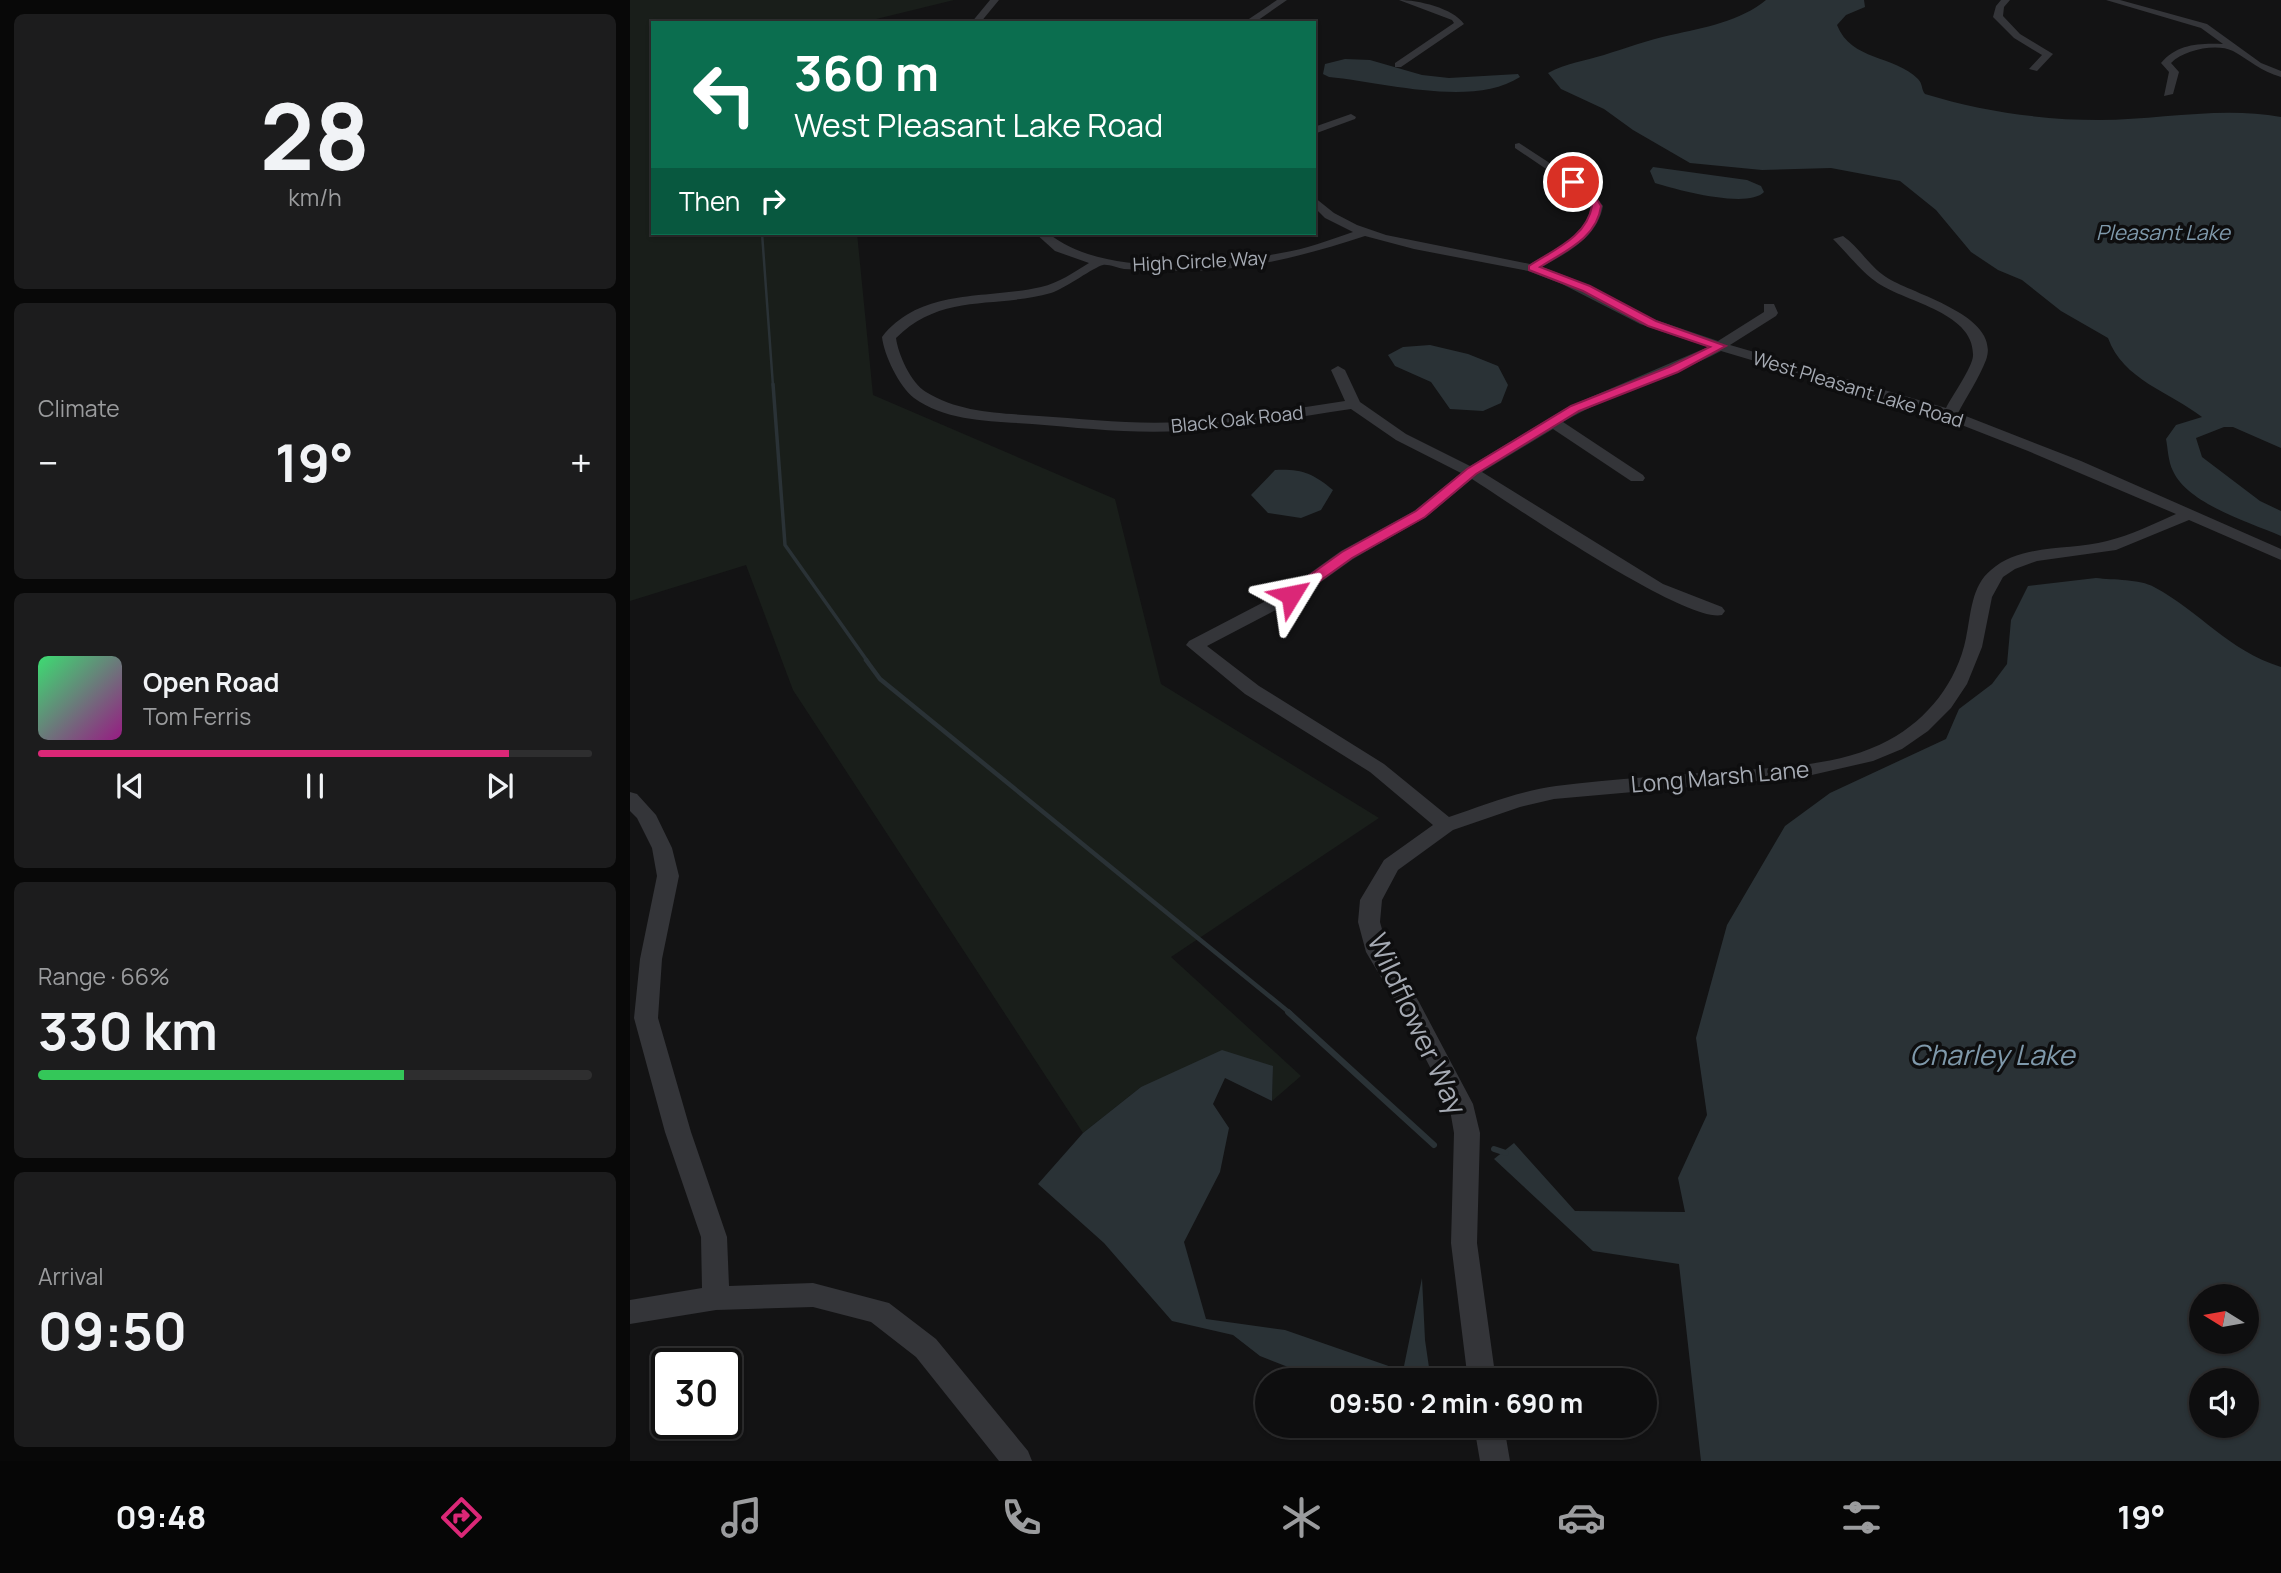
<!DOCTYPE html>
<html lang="en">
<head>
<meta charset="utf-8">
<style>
	body { margin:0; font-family:Manrope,sans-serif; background:#1c1c1d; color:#f1f3f6; height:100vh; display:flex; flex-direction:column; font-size:26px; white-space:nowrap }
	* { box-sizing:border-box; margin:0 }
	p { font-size:23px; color:#9b9c9e }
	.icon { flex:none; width:38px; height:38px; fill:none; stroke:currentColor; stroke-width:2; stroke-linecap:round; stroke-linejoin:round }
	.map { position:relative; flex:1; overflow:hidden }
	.details { display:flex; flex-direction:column; gap:14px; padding:14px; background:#080808; width:630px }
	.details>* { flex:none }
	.banner { position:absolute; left:21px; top:21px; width:665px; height:214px; border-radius:0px; box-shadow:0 2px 5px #0004,0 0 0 2px #2e2e2f; background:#0b6e4f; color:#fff; overflow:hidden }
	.needle { width:46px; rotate:281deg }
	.buttons { position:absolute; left:1559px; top:1284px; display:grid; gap:14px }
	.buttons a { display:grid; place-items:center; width:70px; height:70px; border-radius:50%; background:#0e0e0f; box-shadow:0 2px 5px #0004,0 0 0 2px #2e2e2f; font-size:35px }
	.speed { position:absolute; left:21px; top:1348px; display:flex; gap:14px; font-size:35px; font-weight:700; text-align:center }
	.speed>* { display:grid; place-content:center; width:91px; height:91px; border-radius:50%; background:#0e0e0f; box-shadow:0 2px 5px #0004,0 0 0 2px #2e2e2f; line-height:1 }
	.speed .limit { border:4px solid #111; border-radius:10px; background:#fff; color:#111 }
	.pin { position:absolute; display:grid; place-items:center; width:60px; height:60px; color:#fff; margin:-30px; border:4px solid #fff; border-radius:50%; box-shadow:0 2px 7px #0007 }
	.me { position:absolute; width:77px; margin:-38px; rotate:55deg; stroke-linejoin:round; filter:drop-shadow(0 0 5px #0008) }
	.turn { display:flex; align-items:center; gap:24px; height:147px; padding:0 28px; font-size:32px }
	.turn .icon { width:91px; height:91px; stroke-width:2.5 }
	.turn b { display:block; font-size:49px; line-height:60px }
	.then { display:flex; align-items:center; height:66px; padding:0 28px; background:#0003; gap:14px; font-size:26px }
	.big { font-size:52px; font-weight:700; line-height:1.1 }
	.details .widget { flex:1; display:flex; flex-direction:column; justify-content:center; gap:10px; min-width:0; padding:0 24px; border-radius:10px; background:#1c1c1d }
	.details .dial { align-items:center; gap:0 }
	.dial b { font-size:91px; line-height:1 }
	.song { display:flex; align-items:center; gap:21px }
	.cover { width:84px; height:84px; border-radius:10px; background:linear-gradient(135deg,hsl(140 70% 55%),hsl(310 70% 35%)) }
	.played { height:7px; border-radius:4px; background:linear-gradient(90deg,#db2777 85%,#2e2e2f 85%) }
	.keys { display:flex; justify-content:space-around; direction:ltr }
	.heat { display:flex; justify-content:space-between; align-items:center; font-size:38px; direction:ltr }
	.charge { height:10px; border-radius:5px; background:linear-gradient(90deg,#34c759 66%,#2e2e2f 0) }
	.trip { position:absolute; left:625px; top:1368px; width:402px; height:70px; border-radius:35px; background:#0e0e0f; box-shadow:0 2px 5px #0004,0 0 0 2px #2e2e2f; font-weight:700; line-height:70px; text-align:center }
	.tab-bar { display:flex; height:112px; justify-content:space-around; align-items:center; background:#060606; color:#9b9c9e }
	.tab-bar .icon { width:49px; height:49px }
	.tab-bar .selected { color:#db2777 }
	.tab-bar b { font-size:32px; color:#f1f3f6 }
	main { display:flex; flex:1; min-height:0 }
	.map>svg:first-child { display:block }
	.green { fill:#191e1a }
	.water { fill:#2a3236; fill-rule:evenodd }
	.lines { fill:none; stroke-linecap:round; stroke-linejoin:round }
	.stream-far3 { stroke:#2a3236; stroke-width:2.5 }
	.stream-far2 { stroke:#2a3236; stroke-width:3.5 }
	.stream-far1 { stroke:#2a3236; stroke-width:4.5 }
	.stream { stroke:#2a3236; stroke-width:6 }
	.minor { fill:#343539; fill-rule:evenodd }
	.route { fill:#db2777; stroke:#8e194d; stroke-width:2 }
	.labels { text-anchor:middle; stroke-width:7; stroke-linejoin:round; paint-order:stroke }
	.far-street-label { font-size:19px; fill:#a5aab3; stroke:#0e0e0f }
	.far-water-label { font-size:21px; font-style:italic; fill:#7f99ab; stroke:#0e0e0f }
	.street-label { font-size:23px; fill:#a5aab3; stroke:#0e0e0f }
	.near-street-label { font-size:28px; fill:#a5aab3; stroke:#0e0e0f }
	.near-water-label { font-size:28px; font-style:italic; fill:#7f99ab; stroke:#0e0e0f }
</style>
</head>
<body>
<main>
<section class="details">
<div class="widget dial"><b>28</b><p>km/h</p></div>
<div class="widget"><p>Climate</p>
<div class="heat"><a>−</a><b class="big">19°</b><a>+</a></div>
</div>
<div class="widget">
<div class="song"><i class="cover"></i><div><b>Open Road</b><p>Tom Ferris</p></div></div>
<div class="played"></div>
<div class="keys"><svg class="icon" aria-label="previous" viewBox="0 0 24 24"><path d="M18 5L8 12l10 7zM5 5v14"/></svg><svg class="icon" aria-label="pause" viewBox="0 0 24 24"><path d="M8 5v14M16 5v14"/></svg><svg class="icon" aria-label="next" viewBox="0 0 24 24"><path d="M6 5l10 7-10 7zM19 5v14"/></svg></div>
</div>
<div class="widget"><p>Range · 66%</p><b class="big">330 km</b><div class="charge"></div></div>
<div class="widget"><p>Arrival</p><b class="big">09:50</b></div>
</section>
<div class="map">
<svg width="1651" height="1461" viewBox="0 0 1651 1461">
	<rect width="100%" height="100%" fill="#131314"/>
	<path class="green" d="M0,0H324L230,23H23V233H227L243,395L485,499L531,684L749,818L541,957L671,1076L642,1101L643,1066L511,1087L453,1133L163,690L116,565L0,601Z"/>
	<path class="water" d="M1136,0H1234L1235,7L1216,15L1207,25C1221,61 1264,55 1288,79C1293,84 1291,89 1295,94C1350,111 1411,120 1469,120C1530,120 1590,106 1651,117V448L1603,427H1594L1566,438L1572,457L1630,501L1651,511V536C1619,522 1558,504 1543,471C1538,461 1538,449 1536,439L1546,425L1572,417C1540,392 1493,380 1478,338L1431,311L1392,280L1368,270L1341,252L1306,210L1270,181L1201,168L1132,170L1060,163L1003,130L974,109L931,89L918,73C937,63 954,61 974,55C996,48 1018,40 1041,35C1073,28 1111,21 1136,0Z
		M715,59L740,60L792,75L819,78L888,74L890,77C842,108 754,82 699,77L693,74L695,64Z
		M1023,167L1117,180L1131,186L1134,192C1118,209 1047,190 1025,183L1020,171Z
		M800,345L838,354L868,366L878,385L871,403L853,411L820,409L801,382L765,366L758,355L773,347Z
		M645,470C672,469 682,473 703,490L691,510L671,518L638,513L621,495Z
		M1466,578C1483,580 1510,579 1524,587C1571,612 1597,650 1651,667V1461H1071L1049,1264L963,1251L864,1159L884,1143L945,1211L1055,1212L1048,1178L1077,1115L1066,1038L1097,925L1155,826L1200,793L1316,739L1329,709L1362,684L1377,664L1381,620L1398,586ZM1572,1297H1617V1342H1572ZM1572,1381H1617V1426H1572Z
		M592,1050L643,1066L642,1101L595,1078L583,1104L599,1128L590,1172L554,1242L576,1319L655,1330L773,1371L792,1278L795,1340L801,1381H694L630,1356L603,1335L542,1321L474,1243L408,1184L453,1133L511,1087Z"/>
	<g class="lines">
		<path class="stream-far3" d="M132,233L143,386"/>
		<path class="stream-far2" d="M143,384L155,545L238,662"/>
		<path class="stream-far1" d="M236,660L250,679L660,1013"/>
		<path class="stream" d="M658,1012L804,1145
			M864,1149L876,1153"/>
		<path class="minor" d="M360,0H369L350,23H341Z
			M647,0H657L624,23H613Z
			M769,0C788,0 823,8 834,24L771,67H765V63L824,23L822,20Z
			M1371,0H1380L1374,7L1373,16L1390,34L1423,54L1407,71L1399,69L1412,55L1384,38L1363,17L1366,6Z
			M1476,0H1490L1577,24L1631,63L1651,71V77C1630,71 1621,61 1603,51C1586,43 1554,50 1541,63L1549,72L1543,94L1534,96L1539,72L1531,63C1547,44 1569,43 1593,44L1571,28Z
			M721,114L726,117L725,119L684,134V127Z
			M889,143L961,190L973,206C967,238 938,252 912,267L941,278L1020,318L1088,341L1134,312V304H1144L1148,313L1146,316L1100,345L1316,408C1322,396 1342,368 1343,356C1345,311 1272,302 1245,281C1230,270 1216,252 1203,239L1213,236C1230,248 1239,266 1256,277C1281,294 1372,315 1356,360C1349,378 1337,396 1328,413L1451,461L1651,549V560L1559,520L1486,550L1407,561L1385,569L1373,577L1362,597L1352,647L1337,684L1321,708L1298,731L1272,749L1243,761L1173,777L924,799L890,807L823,830L768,870L752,900L750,922L758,951L789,1002L843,1104L850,1133L847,1243L866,1381H838L821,1243L824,1133L819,1104L771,1011L736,952L728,922L730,900L754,860L803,825L740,772L615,694L556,645L559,641L655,591L711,551L784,511L831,473L766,440L721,409C665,417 609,428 552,431C502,434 452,428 402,424C363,421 317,422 284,398C269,386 254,355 252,337C292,287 356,300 411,287C429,283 444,272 459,263L425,251L405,233H418C472,278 586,266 651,253C676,249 700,240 723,232L695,218L684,207V197L704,213L727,225L756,235L900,264C925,249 955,237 961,206L953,194L885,148V144ZM735,236L784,249L898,271L932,284L1010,324L1078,347L940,406L840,466L776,434L730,402L715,370L708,366L701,370L715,401C661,409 607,419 552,422C505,425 456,419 409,416C370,413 330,413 296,392C281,383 268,354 266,338C312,292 365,309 421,293C436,288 464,267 473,265C478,264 488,268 494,269C515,270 536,271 558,271C620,270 677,255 735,236ZM1091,351L1301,413L1398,451L1546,514C1524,524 1501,535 1477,541C1440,551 1392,543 1361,570C1341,586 1341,615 1336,638C1327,682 1298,719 1259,740C1211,766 1152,767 1099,771C1042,775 983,779 926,786C889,791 854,805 819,817L754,764L629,686L577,646L667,599L723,559L796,517L842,479C881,504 1056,624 1092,615L1095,611L1092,607L1033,584L852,472L923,429L1001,481H1013L1015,478L1013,475L933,422C982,393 1040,378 1091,351Z
			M0,792L7,794L26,815L42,848L49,876L32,959L28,1018L61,1132L97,1237L99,1286L183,1283L259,1303L306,1339L398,1451L402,1461H369L286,1357L241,1322L183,1307L86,1310L0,1324V1300L72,1288L71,1237L35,1132L4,1018L10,959L27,876L22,848L7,818L0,811Z
			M844,1426H874L880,1461H850Z"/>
	</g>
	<path class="route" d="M939,180C955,179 964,194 971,206C967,238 935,251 910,267L960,286L1026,321L1096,346L1048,372L949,411L846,474L795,517L722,558L666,598H656V592L712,552L786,511L837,469L941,406L1039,367L1080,347L1018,326L953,291L899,270V266C923,250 957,237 962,206L954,193L939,184Z"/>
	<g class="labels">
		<g class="far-street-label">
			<text transform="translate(570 261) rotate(-3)" y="7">High Circle Way</text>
			<text transform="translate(1228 389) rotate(17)" y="7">West Pleasant Lake Road</text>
			<text transform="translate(607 419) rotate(-6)" y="7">Black Oak Road</text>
		</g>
		<g class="far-water-label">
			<text x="1533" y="240">Pleasant Lake</text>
		</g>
		<g class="street-label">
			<text transform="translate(1090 777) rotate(-5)" y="8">Long Marsh Lane</text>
		</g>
		<g class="near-street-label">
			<text transform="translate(787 1024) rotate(65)" y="10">Wildflower Way</text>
		</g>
		<g class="near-water-label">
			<text x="1362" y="1065">Charley Lake</text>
		</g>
	</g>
</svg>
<div class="buttons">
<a><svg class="needle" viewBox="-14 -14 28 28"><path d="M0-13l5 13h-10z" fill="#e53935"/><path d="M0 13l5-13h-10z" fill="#9b9c9e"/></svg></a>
<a><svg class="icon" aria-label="sound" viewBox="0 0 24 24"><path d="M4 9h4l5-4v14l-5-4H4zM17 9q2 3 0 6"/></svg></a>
</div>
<div class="speed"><div class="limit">30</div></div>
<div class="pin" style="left:943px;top:182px;background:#d93025"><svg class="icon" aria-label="arrive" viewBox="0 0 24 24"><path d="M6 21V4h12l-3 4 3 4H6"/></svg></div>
<svg class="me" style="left:661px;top:595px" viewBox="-20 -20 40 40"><path d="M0-17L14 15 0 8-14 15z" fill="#db2777" stroke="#fff" stroke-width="4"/></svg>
<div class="trip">09:50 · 2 min · 690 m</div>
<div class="banner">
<div class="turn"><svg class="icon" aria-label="left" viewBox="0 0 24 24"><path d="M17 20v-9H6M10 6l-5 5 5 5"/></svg><div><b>360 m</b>West Pleasant Lake Road</div></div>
<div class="then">Then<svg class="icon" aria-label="right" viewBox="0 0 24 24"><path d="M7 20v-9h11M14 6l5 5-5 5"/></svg></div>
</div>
</div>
</main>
<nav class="tab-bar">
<b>09:48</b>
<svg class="icon selected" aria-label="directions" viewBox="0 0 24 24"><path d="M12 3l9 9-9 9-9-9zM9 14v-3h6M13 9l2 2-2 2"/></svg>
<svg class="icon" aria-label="music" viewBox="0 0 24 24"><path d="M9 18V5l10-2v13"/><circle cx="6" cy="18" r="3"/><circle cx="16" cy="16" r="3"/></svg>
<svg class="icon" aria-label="phone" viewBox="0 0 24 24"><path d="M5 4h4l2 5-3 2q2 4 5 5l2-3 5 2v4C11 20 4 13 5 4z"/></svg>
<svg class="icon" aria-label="climate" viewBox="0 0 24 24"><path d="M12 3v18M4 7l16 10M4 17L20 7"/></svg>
<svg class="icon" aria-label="car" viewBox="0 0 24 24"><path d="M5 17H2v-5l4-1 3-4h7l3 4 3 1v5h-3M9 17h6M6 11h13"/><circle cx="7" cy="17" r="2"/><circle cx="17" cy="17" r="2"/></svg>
<svg class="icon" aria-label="filters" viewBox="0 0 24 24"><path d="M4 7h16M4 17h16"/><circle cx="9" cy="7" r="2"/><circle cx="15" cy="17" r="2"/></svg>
<b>19°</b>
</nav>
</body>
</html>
